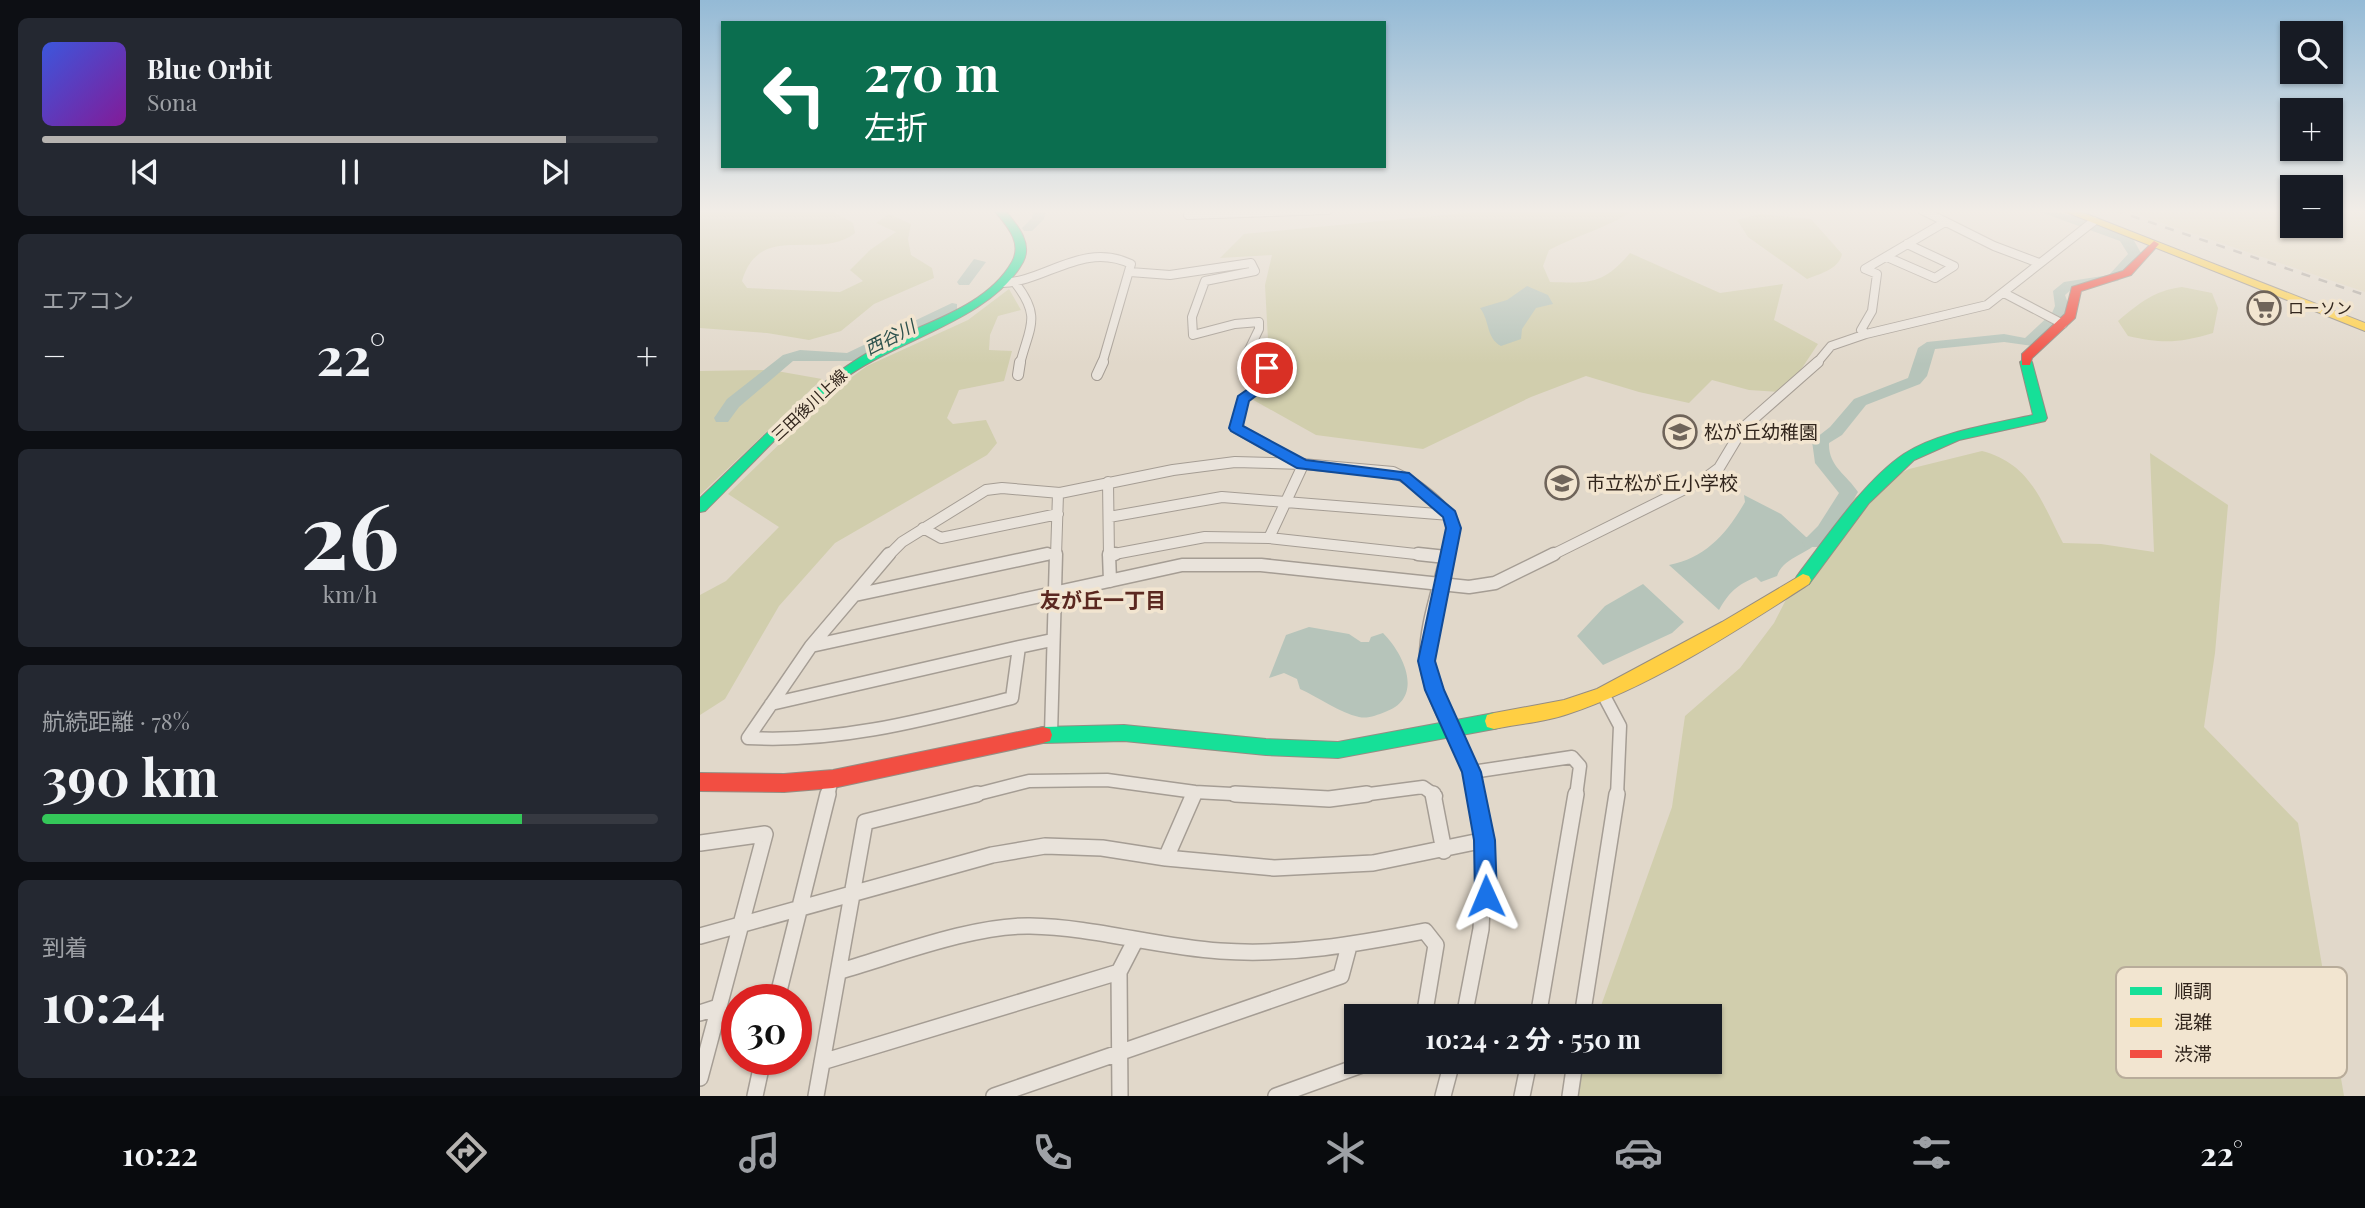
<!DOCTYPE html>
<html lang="ja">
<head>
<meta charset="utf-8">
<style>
	body { margin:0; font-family:"Playfair Display","Noto Sans JP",serif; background:#242831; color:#f1f3f6; height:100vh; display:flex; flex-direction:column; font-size:26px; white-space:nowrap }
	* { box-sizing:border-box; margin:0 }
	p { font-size:23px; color:#9ea1a6 }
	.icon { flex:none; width:38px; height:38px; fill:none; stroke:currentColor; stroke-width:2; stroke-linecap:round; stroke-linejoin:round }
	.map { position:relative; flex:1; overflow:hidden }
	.drawer { display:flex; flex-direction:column; gap:18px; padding:18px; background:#0d0f14; width:700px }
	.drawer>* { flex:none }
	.banner { position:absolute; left:21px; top:21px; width:665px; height:147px; border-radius:0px; box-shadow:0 2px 5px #0004; background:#0b6e4f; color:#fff; overflow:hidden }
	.controls { position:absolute; left:1580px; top:21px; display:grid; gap:14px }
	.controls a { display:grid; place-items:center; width:63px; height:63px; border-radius:0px; background:#171b24; box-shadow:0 2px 5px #0004; font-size:35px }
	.speed { position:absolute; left:21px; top:984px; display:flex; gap:14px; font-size:35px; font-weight:700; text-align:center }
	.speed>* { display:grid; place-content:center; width:91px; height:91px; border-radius:50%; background:#171b24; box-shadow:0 2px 5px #0004; line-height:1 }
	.speed .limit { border:10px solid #d22; background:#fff; color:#111 }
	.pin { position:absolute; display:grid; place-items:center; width:60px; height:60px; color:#fff; margin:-30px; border:4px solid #fff; border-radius:50%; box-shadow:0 2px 7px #0007 }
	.me { position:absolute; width:77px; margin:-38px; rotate:359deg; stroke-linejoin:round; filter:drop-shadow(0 0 5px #0008) }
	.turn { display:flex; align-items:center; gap:24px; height:147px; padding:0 28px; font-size:32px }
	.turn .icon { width:91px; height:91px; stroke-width:2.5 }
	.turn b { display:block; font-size:49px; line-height:60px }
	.big { font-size:52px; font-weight:700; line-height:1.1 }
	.drawer .tile { flex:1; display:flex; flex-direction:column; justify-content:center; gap:10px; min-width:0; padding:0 24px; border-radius:10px; background:#242831 }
	.drawer .dial { align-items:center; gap:0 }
	.dial b { font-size:91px; line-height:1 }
	.song { display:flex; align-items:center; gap:21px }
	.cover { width:84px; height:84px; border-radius:10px; background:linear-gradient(135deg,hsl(230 70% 55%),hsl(290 70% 35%)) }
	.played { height:7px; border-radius:4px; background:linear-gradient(90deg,#b6b3b0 85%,#363941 85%) }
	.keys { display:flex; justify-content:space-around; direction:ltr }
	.heat { display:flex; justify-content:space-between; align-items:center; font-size:38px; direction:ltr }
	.charge { height:10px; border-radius:5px; background:linear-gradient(90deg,#34c759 78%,#363941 0) }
	.trip { position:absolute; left:644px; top:1004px; width:378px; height:70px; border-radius:0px; background:#171b24; box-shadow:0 2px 5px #0004; font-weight:700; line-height:70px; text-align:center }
	.dock { display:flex; height:112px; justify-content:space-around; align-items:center; background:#090b0e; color:#9ea1a6 }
	.dock .icon { width:49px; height:49px }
	.dock .selected { color:#b6b3b0 }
	.dock b { font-size:32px; color:#f1f3f6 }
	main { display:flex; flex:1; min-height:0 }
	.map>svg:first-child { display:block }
	.farmland { fill:#dfd5bb }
	.green { fill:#d1cead }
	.water { fill:#b6c4ba }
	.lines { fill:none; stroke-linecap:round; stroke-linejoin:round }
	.river { fill:#b6c4ba; fill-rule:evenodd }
	.street-far3-casing { stroke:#a59d94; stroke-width:10 }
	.street-far2-casing { stroke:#a59d94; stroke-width:12 }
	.street-far1-casing { stroke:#a59d94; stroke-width:15 }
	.street-casing { stroke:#a59d94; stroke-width:18 }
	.fast-casing { stroke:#958d83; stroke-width:2 }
	.slow-casing { stroke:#958d83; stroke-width:2 }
	.jam-casing { stroke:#958d83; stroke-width:2 }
	.street-far3 { stroke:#e9e3db; stroke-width:8 }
	.street-far2 { stroke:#e9e3db; stroke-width:10 }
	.street-far1 { stroke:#e9e3db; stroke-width:12 }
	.street { stroke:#e9e3db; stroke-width:15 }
	.fast { fill:#16e098; fill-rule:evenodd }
	.slow { fill:#ffcf43; fill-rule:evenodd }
	.jam { fill:#f24e42; fill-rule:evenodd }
	.rail { stroke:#a8a29b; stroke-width:2.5; stroke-dasharray:9 9; stroke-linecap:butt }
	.route { fill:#1a73e8; stroke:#114b97; stroke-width:2 }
	.labels { text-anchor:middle; stroke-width:7; stroke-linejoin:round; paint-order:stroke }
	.far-poi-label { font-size:16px; fill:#32261d; stroke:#f2e5d0; text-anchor:start }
	.far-street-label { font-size:16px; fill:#32261d; stroke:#f2e5d0 }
	.far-water-label { font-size:18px; font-style:italic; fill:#2d514c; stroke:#f2e5d0 }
	.poi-label { font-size:19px; fill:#32261d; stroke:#f2e5d0; text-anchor:start }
	.neighbourhood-label { font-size:21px; font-weight:bold; fill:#5b2820; stroke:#f2e5d0 }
	.key { fill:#f2e5d0; stroke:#b8ac9a; stroke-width:2 }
	.key-label { font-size:19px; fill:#32261d }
</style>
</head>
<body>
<main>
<section class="drawer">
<div class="tile">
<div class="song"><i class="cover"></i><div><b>Blue Orbit</b><p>Sona</p></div></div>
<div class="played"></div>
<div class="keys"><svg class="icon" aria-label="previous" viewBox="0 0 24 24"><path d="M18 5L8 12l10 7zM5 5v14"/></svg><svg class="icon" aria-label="pause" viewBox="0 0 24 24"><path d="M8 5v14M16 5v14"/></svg><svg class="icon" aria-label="next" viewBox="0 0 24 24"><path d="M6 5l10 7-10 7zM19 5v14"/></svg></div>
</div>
<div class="tile"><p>エアコン</p>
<div class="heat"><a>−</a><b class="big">22°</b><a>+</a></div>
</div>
<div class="tile dial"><b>26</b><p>km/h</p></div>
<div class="tile"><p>航続距離 · 78%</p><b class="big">390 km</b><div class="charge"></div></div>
<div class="tile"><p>到着</p><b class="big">10:24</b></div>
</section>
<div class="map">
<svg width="1665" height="1096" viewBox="0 0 1665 1096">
	<rect width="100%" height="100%" fill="#e1d8ca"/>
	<path class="farmland" d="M1424,210H1592V226H1631V210H1665V292Z"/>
	<path class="green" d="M0,210H130L153,223L155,233C118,262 60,220 42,281L47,288L140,292L163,281L150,270L170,250L196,232L176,223L189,214L211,224L208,239L211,255L232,268L234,278L174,304L141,331L109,340L67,333L0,328Z
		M798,210H934C908,228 877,235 849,250L843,266L850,282C890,283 903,285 930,253L1020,293L1083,284L1074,320L1118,344L1096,377L1080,392L1049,390L1012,380L989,403L939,392L886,376L831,397L723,449L616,435L548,397L580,381L573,363L557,360L568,340L565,285L572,255L520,258L544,234Z
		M1060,214L1111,219L1142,254C1139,269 1120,274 1107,279L1048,237L1037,220Z
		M1482,287L1512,293L1518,308L1513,333C1479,343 1463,344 1428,336L1418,321C1438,304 1455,290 1482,287Z
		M309,289L321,310L298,316L290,335L289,350L312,351L304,381L259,390L247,418L253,424L286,420L297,443L287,455L135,543L79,606L25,699L0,715V595L26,581L79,527L28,494L137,388L167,366L268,320Z
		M71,370L122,379L0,495V371Z
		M1282,451C1331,464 1341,501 1363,543L1401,544L1454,552L1450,453L1528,505L1515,653L1504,727L1598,823L1644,1096H869L881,1062H1010V1017H897L972,807L985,716L1040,668L1074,623L1097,578L1148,501L1209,469Z"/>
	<path class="water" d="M827,286L848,295L853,304L836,308L822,329L821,339L801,346C786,338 790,321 780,308L807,300Z
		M1044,495L1081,514L1106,537L1120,540C1109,554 1083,557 1077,576L1061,582L1056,577C1037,585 1029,592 1019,610L969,565C1006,558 1027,533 1045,502Z
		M943,584L984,622L972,633L903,665L877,636L905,606Z
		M609,627L649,634L661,642H669L671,637L683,633C704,654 725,698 685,712C677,715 668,719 659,717C640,713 618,697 600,689L597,679L584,673L569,678L586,635Z"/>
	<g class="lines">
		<path class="river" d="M334,210H346L344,219L332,231H324L322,228L332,218Z
			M1335,210C1354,210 1416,224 1430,236C1435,240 1438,249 1442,254L1418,281L1373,288L1365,295L1369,306L1363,318L1333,346L1304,342L1235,349L1227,376L1220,384L1166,405L1142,435L1129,443C1128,466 1147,475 1158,492L1132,536L1119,547H1105L1102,542L1118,526L1139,493L1115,463L1112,441L1130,427L1154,399L1208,378L1218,348L1227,342L1304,334L1325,338L1352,313L1355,306L1353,291L1364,282L1409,275L1428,254L1420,241Z
			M274,259L286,262L269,285H259L257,282Z
			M252,303L257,304V310L154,361H93L39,407L28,422H16L14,418L27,399L83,355L100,350L147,353Z"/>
		<defs>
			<path id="street-far3" d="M490,210L488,215L628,210
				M1222,210L1294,246L1339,263
				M1187,257L1235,278L1254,266L1207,244
				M430,272L470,275L551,263L555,271L505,281L492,317L493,335L535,324L559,322V329L545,358L558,364
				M302,283C345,282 383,241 431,264L402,364
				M316,284C342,318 329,327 320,364
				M1304,293L1363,324
				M1166,334L1161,330L1172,311L1177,274L1165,269L1245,222
				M1116,364L1131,346L1166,334L1287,305L1394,221"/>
			<path id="street-far2" d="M555,362L567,368L571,379L543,399L536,428L594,460
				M318,375L320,362
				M397,375L403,362
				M408,482L409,556
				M409,517L522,497L750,515
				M223,528L241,538L358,514
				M569,538L603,465
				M409,555L505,537L569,538L734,556
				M188,556L202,542L286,490L302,488L360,493L473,470L535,462L602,464L693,472C711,480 751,506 753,528C754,536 749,548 747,556
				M339,556L356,552
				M356,556L358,494
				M850,556L1003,480L1019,468L1043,428L1118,362"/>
			<path id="street-far1" d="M189,554L111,646L48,738C139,743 224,720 312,698L319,647L352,640
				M409,554L410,581
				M718,554L746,557
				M747,554C740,587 725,626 726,660C727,696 768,753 777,796
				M409,555L415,554
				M155,595L347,554
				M111,646L482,565H561L769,587L795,583L854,554
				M903,694L920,726L917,796
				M71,704L319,647
				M351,734L356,554
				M772,772L872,757L880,766L876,796
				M128,796L132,779
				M270,796L329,781L407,780L495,792L569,796
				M493,796L495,792
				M654,796L723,787L736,796"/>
			<path id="street" d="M535,794L629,799L667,794
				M733,794L744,851
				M0,843L65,834L0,1078
				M466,858L494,794
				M0,936L292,855L345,846L402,848L466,858L574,868L673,863L785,840L776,794
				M140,971C196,955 273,925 330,926C394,927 457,947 520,951C590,956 657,944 725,931L736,945L724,1017
				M77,999L128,794
				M0,1013L18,1007
				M764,1017L781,929L785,840
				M838,1017L876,794
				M882,1017L917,794
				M122,1062L419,972
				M55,1096L63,1059
				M116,1096L165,822L277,794
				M294,1096L641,976L649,946
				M420,1096L419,972L435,941
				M576,1096L670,1062
				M743,1096L752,1062
				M822,1096L829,1062
				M870,1096L875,1062"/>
			<path id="fast" d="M294,210H305C317,225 333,243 323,262C291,320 194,340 141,381C91,419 50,467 5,511L0,512V498C64,438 121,371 202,335C240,318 290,301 312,262C323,242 306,225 294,210Z
				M1326,358L1332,362L1347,418L1345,421L1259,440L1214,460L1169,503L1109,584H1097L1095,580L1097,576C1127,537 1164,481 1204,454C1237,432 1293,424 1333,415L1320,362Z
				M794,713L801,715L803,721L801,727L794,729L638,758L566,755L424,741L343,743L336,741L334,735L336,729L343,727L424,725L566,739L638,742Z"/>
			<path id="slow" d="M1361,210H1376L1665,323V331Z
				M1103,574L1109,576L1111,580L1109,584C1036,631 950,687 868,714C845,722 818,724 794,729L787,727L785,721L787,715L794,713L864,700L897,689L1022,622Z"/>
			<path id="jam" d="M1454,241L1459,244L1431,275L1381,291L1375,318L1332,358L1330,365H1322V354L1365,314L1372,287L1423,271Z
				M343,727L350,729L352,735L350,741L343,743L133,788L84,792L0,791V773L84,774L133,770Z"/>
		</defs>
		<use href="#street-far3" class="street-far3-casing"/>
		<use href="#street-far2" class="street-far2-casing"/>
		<use href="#street-far1" class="street-far1-casing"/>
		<use href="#street" class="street-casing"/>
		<use href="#fast" class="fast-casing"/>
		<use href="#slow" class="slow-casing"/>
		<use href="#jam" class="jam-casing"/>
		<use href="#street-far3" class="street-far3"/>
		<use href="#street-far2" class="street-far2"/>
		<use href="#street-far1" class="street-far1"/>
		<use href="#street" class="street"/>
		<use href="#fast" class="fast"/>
		<use href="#slow" class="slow"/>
		<use href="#jam" class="jam"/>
		<path class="rail" d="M1414,210L1665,295"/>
	</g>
	<linearGradient id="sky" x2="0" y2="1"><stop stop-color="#94bad6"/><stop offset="0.58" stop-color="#f2ede7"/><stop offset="1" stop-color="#f2ede7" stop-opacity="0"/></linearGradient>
	<rect width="1665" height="364" fill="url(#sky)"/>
	<path class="route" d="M567,364L571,365L578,379L549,401L543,426L606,460L709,473L755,511L761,528L735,661L744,690L781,772L795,840L797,896L794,904L786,907L779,904L775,896L774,840L762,772L725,690L718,661L746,528L743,517L700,480L597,468L531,431L529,428L538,396L564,378L560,368Z"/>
	<defs>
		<symbol id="supermarket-ring" viewBox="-11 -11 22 22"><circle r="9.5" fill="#f2e5d0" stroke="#6f645a" stroke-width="1.5"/><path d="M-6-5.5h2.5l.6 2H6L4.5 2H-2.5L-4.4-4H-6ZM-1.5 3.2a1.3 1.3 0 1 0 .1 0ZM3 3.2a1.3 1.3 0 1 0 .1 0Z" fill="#6f645a"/></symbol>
		<symbol id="school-ring" viewBox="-11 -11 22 22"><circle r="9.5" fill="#f2e5d0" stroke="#6f645a" stroke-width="1.5"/><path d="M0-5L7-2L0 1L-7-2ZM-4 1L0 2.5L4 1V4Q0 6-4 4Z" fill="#6f645a"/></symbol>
	</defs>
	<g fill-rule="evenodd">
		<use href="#supermarket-ring" x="1545" y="289" width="38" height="38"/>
		<use href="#school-ring" x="961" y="413" width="38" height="38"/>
		<use href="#school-ring" x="843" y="464" width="38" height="38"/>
	</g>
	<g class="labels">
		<g class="far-poi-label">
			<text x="1588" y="314">ローソン</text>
		</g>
		<g class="far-street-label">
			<text transform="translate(109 405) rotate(-43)" y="6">三田後川上線</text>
		</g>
		<g class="far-water-label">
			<text transform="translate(190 338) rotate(-27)" y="6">西谷川</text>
		</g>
		<g class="poi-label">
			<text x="1004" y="439">松が丘幼稚園</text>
			<text x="886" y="490">市立松が丘小学校</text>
		</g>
		<g class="neighbourhood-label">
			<text x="403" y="608">友が丘一丁目</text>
		</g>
	</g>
	<rect x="1416" y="967" width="231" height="111" rx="10" class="key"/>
	<rect x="1430" y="987" width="32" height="8" fill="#16e098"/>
	<rect x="1430" y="1018" width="32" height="9" fill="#ffcf43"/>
	<rect x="1430" y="1050" width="32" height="8" fill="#f24e42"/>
	<g class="key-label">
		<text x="1474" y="998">順調</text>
		<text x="1474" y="1029">混雑</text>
		<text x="1474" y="1061">渋滞</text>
	</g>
</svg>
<div class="controls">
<a><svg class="icon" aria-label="search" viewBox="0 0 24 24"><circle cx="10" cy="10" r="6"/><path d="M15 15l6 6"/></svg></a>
<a>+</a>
<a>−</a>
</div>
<div class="speed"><div class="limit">30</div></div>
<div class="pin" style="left:567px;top:368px;background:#d93025"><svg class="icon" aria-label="arrive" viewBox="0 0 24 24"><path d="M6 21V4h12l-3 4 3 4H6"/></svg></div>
<svg class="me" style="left:786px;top:896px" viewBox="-20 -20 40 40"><path d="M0-17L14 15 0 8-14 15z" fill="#1a73e8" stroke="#fff" stroke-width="4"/></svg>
<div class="trip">10:24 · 2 分 · 550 m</div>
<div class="banner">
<div class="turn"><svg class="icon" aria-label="left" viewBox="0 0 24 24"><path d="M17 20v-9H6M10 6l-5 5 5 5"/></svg><div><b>270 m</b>左折</div></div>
</div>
</div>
</main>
<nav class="dock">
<b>10:22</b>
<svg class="icon selected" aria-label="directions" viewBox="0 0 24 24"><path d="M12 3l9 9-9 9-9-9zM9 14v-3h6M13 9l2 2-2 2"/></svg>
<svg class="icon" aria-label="music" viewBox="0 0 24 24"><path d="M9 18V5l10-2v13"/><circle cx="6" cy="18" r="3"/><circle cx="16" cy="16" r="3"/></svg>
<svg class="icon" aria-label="phone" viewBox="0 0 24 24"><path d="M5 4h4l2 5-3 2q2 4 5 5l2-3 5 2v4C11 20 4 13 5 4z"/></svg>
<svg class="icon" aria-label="climate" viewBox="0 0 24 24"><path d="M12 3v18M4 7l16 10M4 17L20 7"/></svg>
<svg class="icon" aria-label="car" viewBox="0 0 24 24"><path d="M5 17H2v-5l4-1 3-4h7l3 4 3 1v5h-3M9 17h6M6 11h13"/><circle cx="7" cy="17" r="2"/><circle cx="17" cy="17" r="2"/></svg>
<svg class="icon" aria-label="filters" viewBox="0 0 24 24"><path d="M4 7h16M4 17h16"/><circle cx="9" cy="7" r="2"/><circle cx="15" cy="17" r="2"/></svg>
<b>22°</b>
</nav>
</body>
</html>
